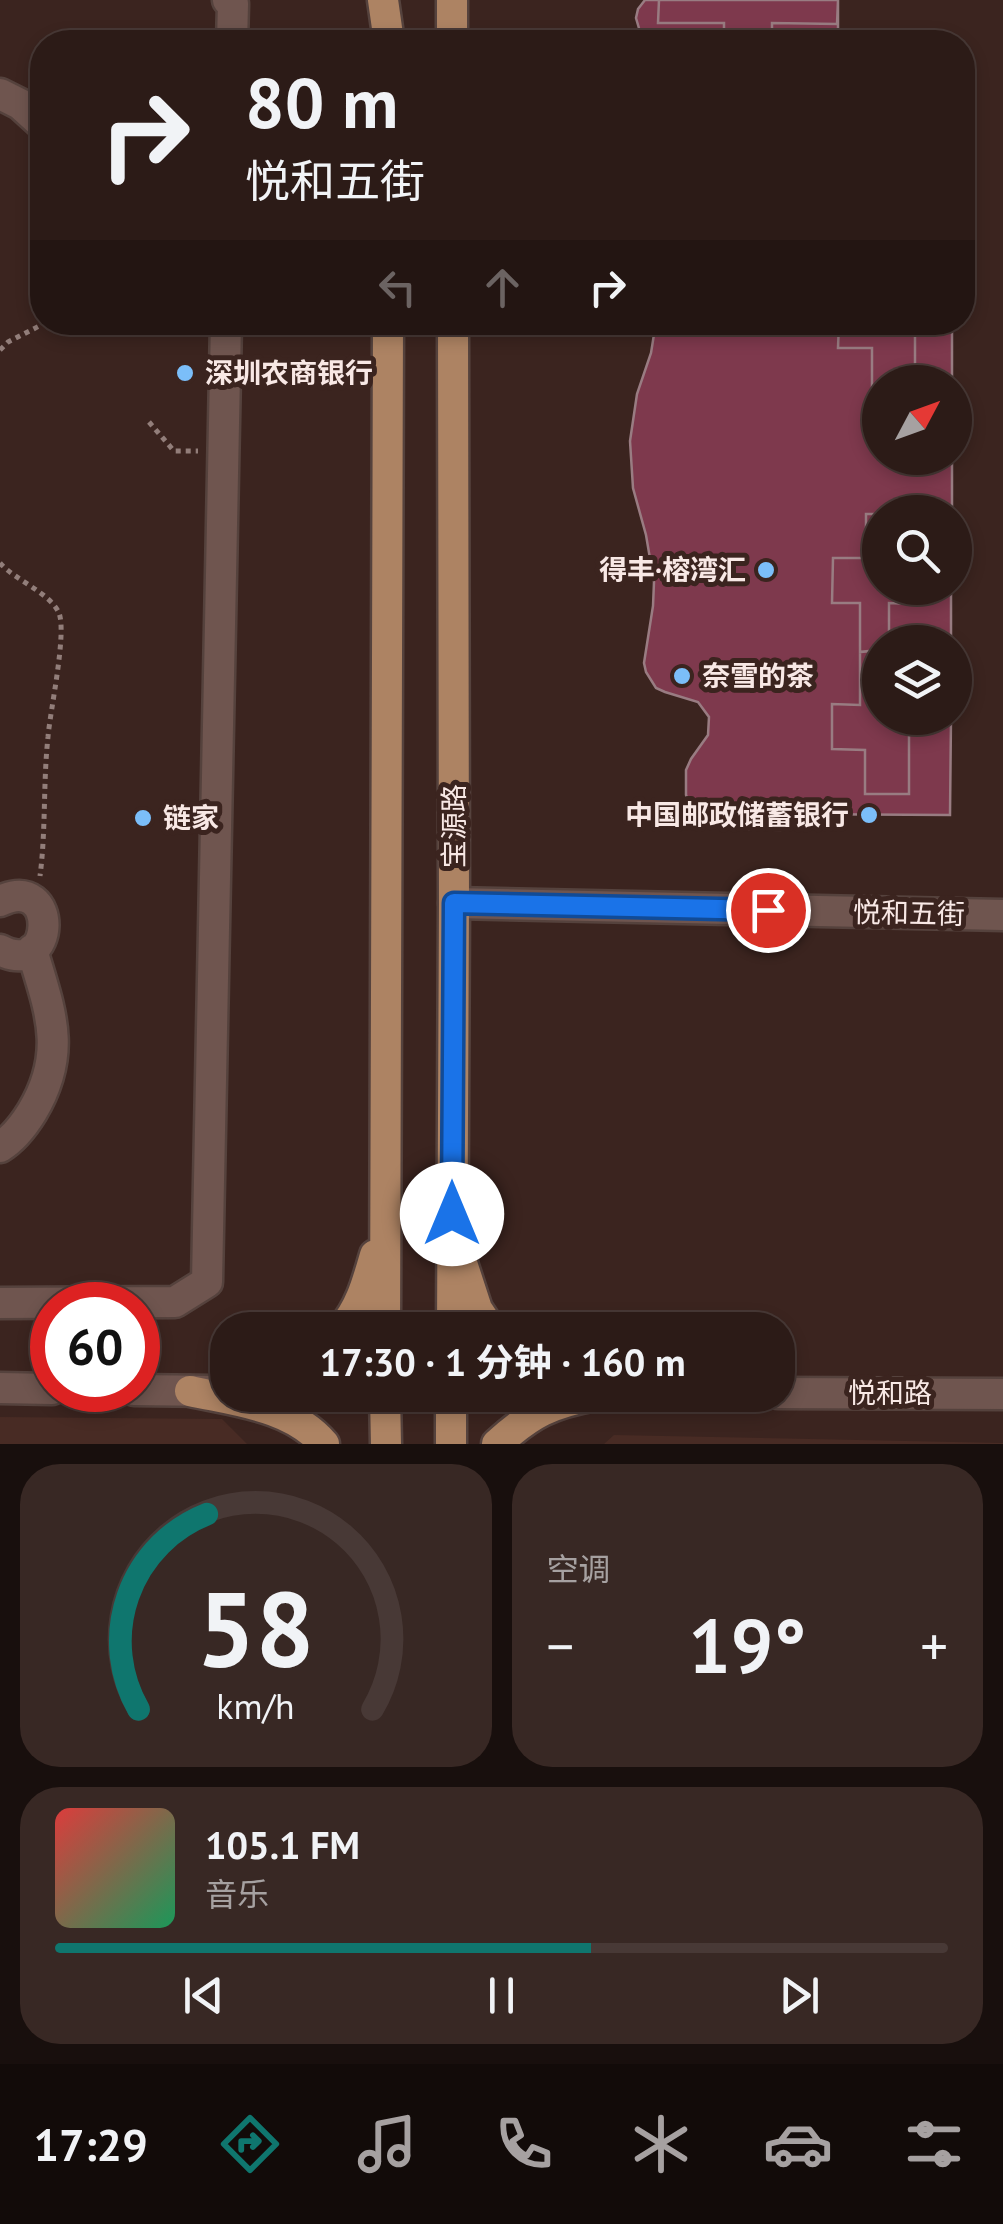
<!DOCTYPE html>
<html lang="zh">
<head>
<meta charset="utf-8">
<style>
	body { margin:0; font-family:"PT Sans","Noto Sans SC",sans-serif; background:#382824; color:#f1f3f6; height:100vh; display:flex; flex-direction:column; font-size:38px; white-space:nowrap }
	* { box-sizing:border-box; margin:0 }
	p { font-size:32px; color:#a6a1a1 }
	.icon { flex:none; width:55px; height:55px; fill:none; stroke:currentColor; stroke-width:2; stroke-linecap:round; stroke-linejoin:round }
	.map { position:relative; height:1444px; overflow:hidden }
	.sheet { display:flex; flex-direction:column; gap:20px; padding:20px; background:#180f0d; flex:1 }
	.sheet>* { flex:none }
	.guide { position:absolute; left:30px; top:30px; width:945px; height:305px; border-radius:40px; box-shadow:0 5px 15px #0003,0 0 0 2px #483936; background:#2c1b17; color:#f1f3f6; overflow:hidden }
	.needle { width:65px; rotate:49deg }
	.controls { position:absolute; left:862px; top:365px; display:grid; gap:20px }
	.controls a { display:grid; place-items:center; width:110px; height:110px; border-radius:50%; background:#2c1b17; box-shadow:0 5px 15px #0003,0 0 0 2px #483936; font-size:50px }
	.speed { position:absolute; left:30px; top:1282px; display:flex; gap:20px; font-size:50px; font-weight:700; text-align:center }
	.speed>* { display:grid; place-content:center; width:130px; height:130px; border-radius:50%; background:#2c1b17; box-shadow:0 5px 15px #0003,0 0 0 2px #483936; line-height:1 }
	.speed .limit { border:15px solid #d22; background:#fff; color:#111 }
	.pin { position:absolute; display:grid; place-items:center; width:85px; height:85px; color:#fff; margin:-42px; border:5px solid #fff; border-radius:50%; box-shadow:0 2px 10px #0007 }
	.me { position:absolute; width:110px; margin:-55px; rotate:0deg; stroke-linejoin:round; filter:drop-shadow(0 0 8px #0008) }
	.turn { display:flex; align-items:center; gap:35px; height:210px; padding:0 50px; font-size:45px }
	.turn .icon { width:130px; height:130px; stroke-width:2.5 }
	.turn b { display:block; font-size:70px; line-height:85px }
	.lanes { display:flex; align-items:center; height:95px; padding:0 50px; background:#0003; justify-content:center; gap:50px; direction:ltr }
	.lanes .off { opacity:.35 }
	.big { font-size:75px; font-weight:700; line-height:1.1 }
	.sheet .tile { flex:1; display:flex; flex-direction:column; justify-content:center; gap:15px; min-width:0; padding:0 35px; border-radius:40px; background:#382824 }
	.sheet .dial { align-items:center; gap:0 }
	.dial svg { height:260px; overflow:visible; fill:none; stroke:#483936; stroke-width:7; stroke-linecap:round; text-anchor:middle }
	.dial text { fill:#f1f3f6; stroke:none }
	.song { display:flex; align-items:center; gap:30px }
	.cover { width:120px; height:120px; border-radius:15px; background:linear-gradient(135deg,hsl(0 70% 55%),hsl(150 70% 35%)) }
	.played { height:10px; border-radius:5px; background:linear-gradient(90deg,#0f766e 60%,#483936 60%) }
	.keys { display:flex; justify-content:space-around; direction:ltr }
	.heat { display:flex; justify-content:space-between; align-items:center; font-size:55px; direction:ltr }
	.sheet .tiles { flex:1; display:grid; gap:20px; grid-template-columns:1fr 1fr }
	.tile:last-child { grid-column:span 2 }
	.trip { position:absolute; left:210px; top:1312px; width:585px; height:100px; border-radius:40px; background:#2c1b17; box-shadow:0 5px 15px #0003,0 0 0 2px #483936; font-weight:700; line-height:100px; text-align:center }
	.menu { display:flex; height:160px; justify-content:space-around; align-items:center; background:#120b09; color:#a6a1a1 }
	.menu .icon { width:70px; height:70px }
	.menu .current { color:#0f766e }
	.menu b { font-size:45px; color:#f1f3f6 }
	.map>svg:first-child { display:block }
	.built { fill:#482b24 }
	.building { fill:#7e394d; stroke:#997c82; stroke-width:2.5 }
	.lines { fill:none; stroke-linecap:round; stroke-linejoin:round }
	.minor-casing { stroke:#55423d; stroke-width:35 }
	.major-casing { stroke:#55423d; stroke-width:35 }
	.path { stroke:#927e7a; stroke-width:5; stroke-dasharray:5 5; stroke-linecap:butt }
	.minor { stroke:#6f554f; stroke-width:30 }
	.major { stroke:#ad8363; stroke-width:30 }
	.route-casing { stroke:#114b97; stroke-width:25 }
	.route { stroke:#1a73e8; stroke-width:18 }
	.poi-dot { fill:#7bbef9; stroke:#3b241f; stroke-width:4 }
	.labels { text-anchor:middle; stroke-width:10; stroke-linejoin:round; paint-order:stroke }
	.poi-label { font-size:28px; font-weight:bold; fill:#f8e8e5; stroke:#3b241f; text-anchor:start }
	.street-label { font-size:28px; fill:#f8e8e5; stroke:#3b241f }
</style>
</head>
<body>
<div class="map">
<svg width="1003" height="1444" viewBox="0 0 1003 1444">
	<rect width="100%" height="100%" fill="#3b241f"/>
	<path class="built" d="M0,1417L222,1419L247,1444H0Z
		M614,1435L1003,1443V1444H604Z"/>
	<path class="building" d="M645,0H838V42H643L636,18L638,9Z
		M659,0H838L837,24L772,23V42H724V23H658Z
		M656,322H952V382H880V458H952V512H880V588H951V642H880V718H951L950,815L780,814V830L733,829L709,823L691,806L686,795V770L691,759L708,735L709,717L698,702L665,692L656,688L646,672L644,663L653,606L654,582L646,535L633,488L630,441L637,394L651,353Z
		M839,322H915V382H880V393L872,392V348H838Z
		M866,514H880V588H910V604L889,603V642H880V650L860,652V603H832L833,558H866Z
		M880,650V718H909V794H865V750L832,749V704L860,705V652Z"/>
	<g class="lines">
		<defs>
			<path id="minor" d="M228,0L233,4L232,42
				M0,94L20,104L42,124
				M0,901C60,872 56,980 0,950
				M454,903L1003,915
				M0,1147C13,1139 24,1125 32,1112C68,1052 50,1011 32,950
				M0,1303L175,1302L207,1282L226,322
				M0,1388L52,1389
				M134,1390L215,1391
				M778,1393L1003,1394"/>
			<path id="major" d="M383,0L389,42
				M452,42V0
				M461,1260L477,1309L491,1330
				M341,1330C360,1309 367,1283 375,1255
				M385,1330L388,322
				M452,1330L454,903L453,322
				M190,1391C235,1401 292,1406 324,1444
				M385,1395L386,1444
				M451,1444V1395
				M497,1444C531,1413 551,1403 596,1395"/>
		</defs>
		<use href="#minor" class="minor-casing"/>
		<use href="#major" class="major-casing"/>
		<path class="path" d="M0,350L8,342L47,322
			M149,422L174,451H198
			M0,563C15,580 50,593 59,613C67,634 50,711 48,737C43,783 46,830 40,876"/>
		<use href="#minor" class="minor"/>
		<use href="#major" class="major"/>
	</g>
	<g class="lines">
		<defs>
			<path id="route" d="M452,1214L454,903L768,910"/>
		</defs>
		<use href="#route" class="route-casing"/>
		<use href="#route" class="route"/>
	</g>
	<g class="poi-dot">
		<circle cx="185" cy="373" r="10"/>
		<circle cx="766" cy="570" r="10"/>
		<circle cx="682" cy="676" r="10"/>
		<circle cx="869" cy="815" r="10"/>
		<circle cx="143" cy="818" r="10"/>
	</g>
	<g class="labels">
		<g class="poi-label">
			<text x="205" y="383">深圳农商银行</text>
			<text x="746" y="580" text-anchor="end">得丰·榕湾汇</text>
			<text x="702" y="686">奈雪的茶</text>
			<text x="849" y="825" text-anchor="end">中国邮政储蓄银行</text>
			<text x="163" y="828">链家</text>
		</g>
		<g class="street-label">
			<text transform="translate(454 826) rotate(-90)" y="10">宝源路</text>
			<text transform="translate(909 913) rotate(1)" y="10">悦和五街</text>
			<text x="890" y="1403">悦和路</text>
		</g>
	</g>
</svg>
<div class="controls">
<a><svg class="needle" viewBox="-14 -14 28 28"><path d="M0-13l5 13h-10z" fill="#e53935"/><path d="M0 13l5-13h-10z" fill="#a6a1a1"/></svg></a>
<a><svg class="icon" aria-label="search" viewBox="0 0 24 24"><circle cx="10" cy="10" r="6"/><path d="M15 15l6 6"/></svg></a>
<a><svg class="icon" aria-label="layers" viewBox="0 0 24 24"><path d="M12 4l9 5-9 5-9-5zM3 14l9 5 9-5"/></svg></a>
</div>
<div class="speed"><div class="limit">60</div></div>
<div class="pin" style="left:768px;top:910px;background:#d93025"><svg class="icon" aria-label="arrive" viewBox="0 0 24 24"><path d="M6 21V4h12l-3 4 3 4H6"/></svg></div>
<svg class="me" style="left:452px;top:1214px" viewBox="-20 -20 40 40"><circle r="19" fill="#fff"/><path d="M0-13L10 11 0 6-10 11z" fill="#1a73e8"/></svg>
<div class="trip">17:30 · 1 分钟 · 160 m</div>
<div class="guide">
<div class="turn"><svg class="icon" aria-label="right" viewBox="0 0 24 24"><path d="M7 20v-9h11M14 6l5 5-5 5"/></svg><div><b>80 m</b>悦和五街</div></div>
<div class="lanes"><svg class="icon off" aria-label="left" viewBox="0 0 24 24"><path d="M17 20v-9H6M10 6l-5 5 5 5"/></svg><svg class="icon off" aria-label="ahead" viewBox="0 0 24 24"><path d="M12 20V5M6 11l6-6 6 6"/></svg><svg class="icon" aria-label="right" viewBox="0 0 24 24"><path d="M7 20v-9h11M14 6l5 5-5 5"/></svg></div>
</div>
</div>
<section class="sheet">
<div class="tiles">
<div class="tile dial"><svg viewBox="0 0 100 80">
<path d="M14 69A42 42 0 1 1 86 69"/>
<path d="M14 69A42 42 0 0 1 35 9" stroke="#0f766e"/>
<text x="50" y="56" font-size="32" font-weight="700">58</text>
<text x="50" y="72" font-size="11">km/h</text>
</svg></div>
<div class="tile"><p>空调</p>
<div class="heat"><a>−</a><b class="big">19°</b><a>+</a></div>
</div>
<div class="tile">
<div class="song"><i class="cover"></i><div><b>105.1 FM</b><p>音乐</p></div></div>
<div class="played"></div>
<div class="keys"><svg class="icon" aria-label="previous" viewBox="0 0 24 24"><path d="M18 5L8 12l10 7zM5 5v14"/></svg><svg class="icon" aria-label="pause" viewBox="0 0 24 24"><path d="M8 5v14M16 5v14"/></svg><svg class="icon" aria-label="next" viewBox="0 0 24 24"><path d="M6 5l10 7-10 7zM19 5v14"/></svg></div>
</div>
</div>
</section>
<nav class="menu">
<b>17:29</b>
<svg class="icon current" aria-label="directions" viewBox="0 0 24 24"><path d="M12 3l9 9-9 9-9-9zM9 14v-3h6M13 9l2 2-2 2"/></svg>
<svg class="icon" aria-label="music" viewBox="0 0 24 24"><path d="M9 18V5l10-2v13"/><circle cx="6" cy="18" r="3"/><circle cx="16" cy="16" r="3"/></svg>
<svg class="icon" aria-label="phone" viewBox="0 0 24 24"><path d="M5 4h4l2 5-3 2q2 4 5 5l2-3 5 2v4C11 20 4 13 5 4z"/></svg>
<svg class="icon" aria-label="climate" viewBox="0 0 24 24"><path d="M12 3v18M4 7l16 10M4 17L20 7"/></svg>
<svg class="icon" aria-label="car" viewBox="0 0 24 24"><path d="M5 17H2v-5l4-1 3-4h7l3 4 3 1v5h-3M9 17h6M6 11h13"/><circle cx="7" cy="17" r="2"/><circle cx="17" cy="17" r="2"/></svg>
<svg class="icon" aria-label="filters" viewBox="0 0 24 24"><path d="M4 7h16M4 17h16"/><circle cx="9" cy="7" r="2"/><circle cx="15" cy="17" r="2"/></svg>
</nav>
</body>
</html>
